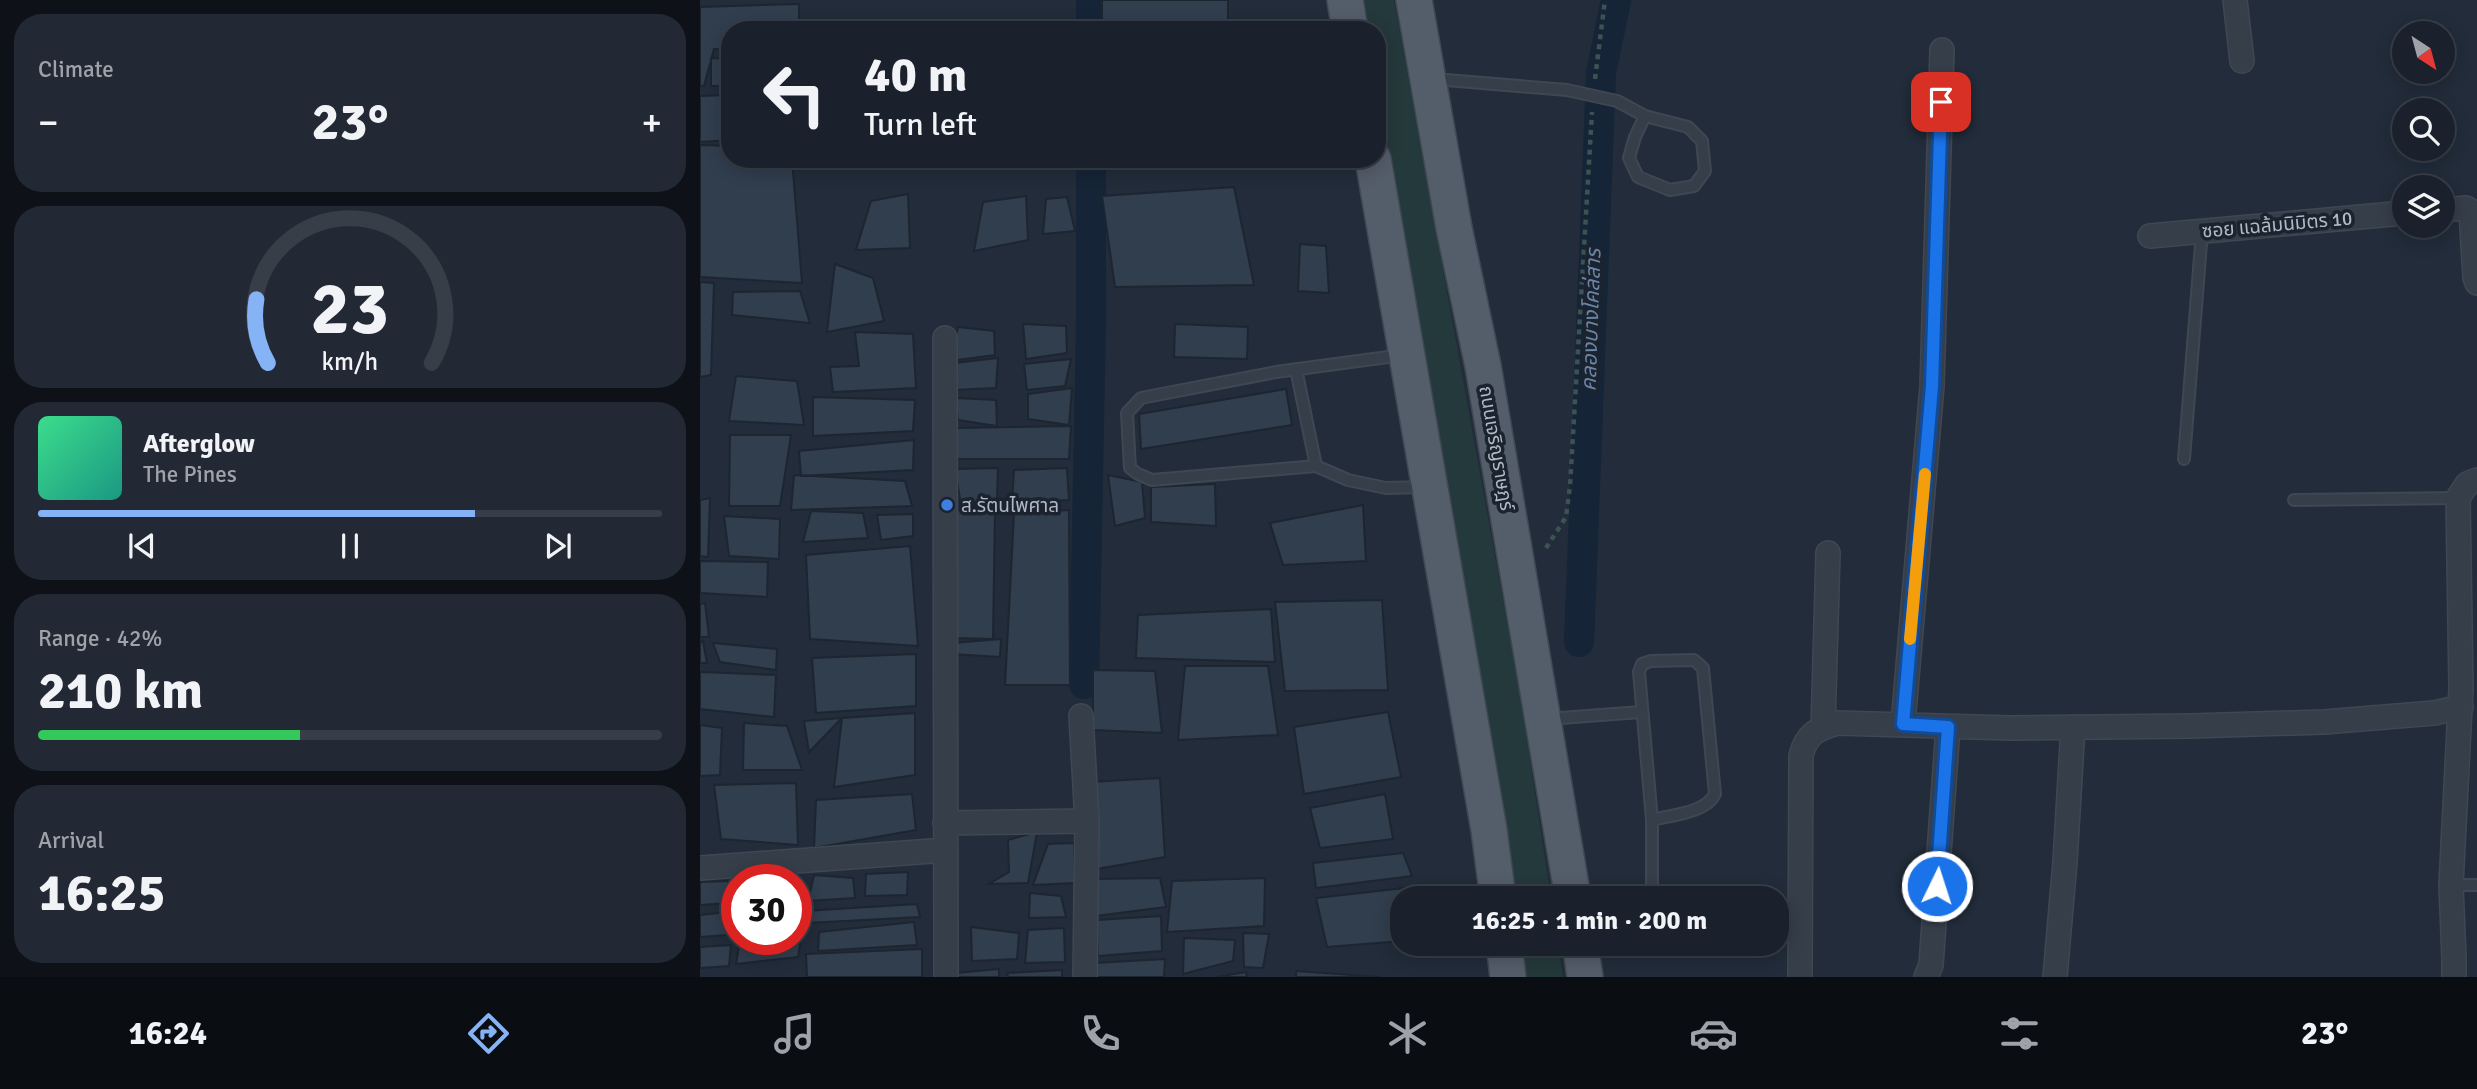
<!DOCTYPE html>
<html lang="en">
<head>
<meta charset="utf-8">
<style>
	body { margin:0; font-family:Signika,"Noto Sans Thai",sans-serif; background:#232934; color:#f1f3f6; height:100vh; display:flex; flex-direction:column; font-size:26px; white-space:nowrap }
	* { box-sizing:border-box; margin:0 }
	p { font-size:23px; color:#9fa3a9 }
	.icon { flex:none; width:38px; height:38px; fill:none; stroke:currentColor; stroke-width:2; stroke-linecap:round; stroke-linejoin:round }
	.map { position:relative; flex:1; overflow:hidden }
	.side { display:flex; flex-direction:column; gap:14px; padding:14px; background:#0e1218; width:700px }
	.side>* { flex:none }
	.top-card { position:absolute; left:21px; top:21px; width:665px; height:147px; border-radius:28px; box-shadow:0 4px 18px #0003,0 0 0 2px #383e48; background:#1a212c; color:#f1f3f6; overflow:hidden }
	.needle { width:46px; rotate:144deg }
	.fabs { position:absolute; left:1692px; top:21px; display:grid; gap:14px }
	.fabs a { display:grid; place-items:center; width:63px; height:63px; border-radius:50%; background:#1a212c; box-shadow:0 4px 18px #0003,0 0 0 2px #383e48; font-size:35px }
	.speed { position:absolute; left:21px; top:864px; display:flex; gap:14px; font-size:35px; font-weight:700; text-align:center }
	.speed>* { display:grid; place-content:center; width:91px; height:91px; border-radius:50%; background:#1a212c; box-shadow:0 4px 18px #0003,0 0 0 2px #383e48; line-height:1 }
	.speed .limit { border:10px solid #d22; background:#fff; color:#111 }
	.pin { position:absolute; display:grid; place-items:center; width:60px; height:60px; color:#fff; margin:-30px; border-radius:14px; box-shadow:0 4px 10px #0006 }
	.me { position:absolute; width:77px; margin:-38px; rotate:4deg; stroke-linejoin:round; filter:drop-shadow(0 0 5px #0008) }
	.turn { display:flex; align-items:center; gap:24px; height:147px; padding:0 28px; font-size:32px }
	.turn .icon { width:91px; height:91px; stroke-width:2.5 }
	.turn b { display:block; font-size:49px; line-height:60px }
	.big { font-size:52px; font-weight:800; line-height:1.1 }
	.side .widget { flex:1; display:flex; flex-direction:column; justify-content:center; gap:10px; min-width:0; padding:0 24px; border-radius:28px; background:#232934 }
	.side .dial { align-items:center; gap:0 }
	.dial svg { height:182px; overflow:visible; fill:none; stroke:#383e48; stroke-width:7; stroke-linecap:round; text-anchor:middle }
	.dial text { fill:#f1f3f6; stroke:none }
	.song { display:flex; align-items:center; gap:21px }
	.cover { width:84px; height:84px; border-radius:10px; background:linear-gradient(135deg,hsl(150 70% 55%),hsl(170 70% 35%)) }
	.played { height:7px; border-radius:4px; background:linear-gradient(90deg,#86b2f6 70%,#383e48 70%) }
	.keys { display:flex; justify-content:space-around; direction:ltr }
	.heat { display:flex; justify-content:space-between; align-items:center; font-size:38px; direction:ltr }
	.charge { height:10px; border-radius:5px; background:linear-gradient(90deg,#34c759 42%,#383e48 0) }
	.trip { position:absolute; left:690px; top:886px; width:399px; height:70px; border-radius:28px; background:#1a212c; box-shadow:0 4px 18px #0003,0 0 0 2px #383e48; font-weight:800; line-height:70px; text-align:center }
	.tab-bar { display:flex; height:112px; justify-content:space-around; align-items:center; background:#0a0d12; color:#9fa3a9 }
	.tab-bar .icon { width:49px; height:49px }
	.tab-bar .current { color:#86b2f6 }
	.tab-bar b { font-size:32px; color:#f1f3f6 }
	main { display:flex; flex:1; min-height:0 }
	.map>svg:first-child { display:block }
	.green { fill:#24393b }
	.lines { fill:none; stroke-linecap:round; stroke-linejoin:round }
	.canal { stroke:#162437; stroke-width:30 }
	.building { fill:#313e4e; stroke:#1d2531; stroke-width:2 }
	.lane-casing { stroke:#3f4753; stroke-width:14 }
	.street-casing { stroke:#3f4753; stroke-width:26 }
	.primary-casing { stroke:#3f4753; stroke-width:38 }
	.path { stroke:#3d5253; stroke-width:4.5; stroke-dasharray:5 5; stroke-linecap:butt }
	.lane { stroke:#363e4a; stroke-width:10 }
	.street { stroke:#363e4a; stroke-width:23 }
	.primary { stroke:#545d6a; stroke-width:35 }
	.lane-bridge-casing { stroke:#3f4753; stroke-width:14; stroke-linecap:butt }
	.street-bridge-casing { stroke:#3f4753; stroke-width:26; stroke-linecap:butt }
	.lane-bridge { stroke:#363e4a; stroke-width:10 }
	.street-bridge { stroke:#363e4a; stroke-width:23 }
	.route-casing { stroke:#114b97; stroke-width:18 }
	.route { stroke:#1a73e8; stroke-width:12 }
	.slow { stroke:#f59e0b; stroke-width:12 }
	.shop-dot { fill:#3f7fe0; stroke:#1b232f; stroke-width:2.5 }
	.labels { text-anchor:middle; stroke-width:7; stroke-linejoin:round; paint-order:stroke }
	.street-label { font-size:19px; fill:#b1b9c6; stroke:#1b232f }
	.poi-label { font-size:19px; fill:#b1b9c6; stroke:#1b232f; text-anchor:start }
	.water-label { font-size:21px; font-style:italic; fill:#6a84a5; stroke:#1b232f }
</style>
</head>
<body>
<main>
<section class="side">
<div class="widget"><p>Climate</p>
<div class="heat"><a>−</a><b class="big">23°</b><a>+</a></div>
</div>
<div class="widget dial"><svg viewBox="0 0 100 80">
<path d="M14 69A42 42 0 1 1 86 69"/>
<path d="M14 69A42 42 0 0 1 9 41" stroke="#86b2f6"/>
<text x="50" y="56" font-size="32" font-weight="700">23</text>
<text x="50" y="72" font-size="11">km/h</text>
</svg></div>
<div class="widget">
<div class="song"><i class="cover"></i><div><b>Afterglow</b><p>The Pines</p></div></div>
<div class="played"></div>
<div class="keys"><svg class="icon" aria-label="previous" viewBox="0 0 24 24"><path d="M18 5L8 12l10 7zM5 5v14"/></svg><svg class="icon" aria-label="pause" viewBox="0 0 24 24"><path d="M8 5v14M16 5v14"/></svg><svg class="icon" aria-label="next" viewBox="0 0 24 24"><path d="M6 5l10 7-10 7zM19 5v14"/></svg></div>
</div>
<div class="widget"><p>Range · 42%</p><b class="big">210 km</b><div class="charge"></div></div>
<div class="widget"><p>Arrival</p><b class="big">16:25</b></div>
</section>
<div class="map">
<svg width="1777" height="977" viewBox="0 0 1777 977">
	<rect width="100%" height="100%" fill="#222c3a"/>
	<path class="green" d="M654,0H694L819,688L851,898H814L677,130V30H659Z
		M821,943H858L863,977H826Z"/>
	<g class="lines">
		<path class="canal" d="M391,30V0
			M879,642L901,73L916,0
			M384,684L391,321V159"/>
	</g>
	<path class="building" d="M402,0H528V30H402Z
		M99,4V30H30V50L14,49L4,86H0V7Z
		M11,58L30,59V86H11Z
		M30,95V140L0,142V96Z
		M0,145L30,146V159H92L102,283L0,277Z
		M534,187L554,285L415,287L402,196Z
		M208,194L210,248L156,250L171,201Z
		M326,196L328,240L274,251L283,202Z
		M367,197L375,231L343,234L346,199Z
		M600,244L626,246L629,293L598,291Z
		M135,264L173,278L184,321L127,332Z
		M0,282L14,283L11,375L0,377Z
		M100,291L110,323L32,315L33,292Z
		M323,324L366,326L367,353L326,359Z
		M475,324L548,327L547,359L474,357Z
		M258,327L294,331L295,355L250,361Z
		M155,332L213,334L216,388L133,392L130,367L159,366Z
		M298,358L296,388L253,390L255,363Z
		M371,359L365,386L327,390L324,364Z
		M36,376L97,381L104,425L29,421Z
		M372,388L369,425L328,419V394Z
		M586,389L592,425L441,449L439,414Z
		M113,397L215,400L213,431L113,436Z
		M255,398L296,400L297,426L258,420Z
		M371,426L369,459H255L254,428Z
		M30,435H91L80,506H29Z
		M214,440L213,470L101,476L99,451Z
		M298,468L297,501L261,505L255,469Z
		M367,468L369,500L312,503L314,470Z
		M94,475L205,481L212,506L91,510Z
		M408,475L442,482L445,518L415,526Z
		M515,484L516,526L451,522V487Z
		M10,498L8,557L0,556V500Z
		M247,505L295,510L293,639L253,638Z
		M663,505L666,561L583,565L570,523Z
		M369,510L370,685H305L314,514Z
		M111,511L163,513L168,538L103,542Z
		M213,514V536L181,540L177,515Z
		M24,516L80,519L79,559L29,556Z
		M210,546L218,646L110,639L106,555Z
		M0,561L68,562L67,597L0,593Z
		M682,600L688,690L585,691L575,602Z
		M5,603L9,637H0V604Z
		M571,609L575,662L436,658L438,615Z
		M301,639L300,657L252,654L253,643Z
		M3,641L7,663H0V642Z
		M13,643L77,649L76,670L20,662Z
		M216,654V706L116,713L112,658Z
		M485,666H568L578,735L478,740Z
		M393,670L455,671L462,733L393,730Z
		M0,672L76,675L74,717L0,709Z
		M688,712L701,777L604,794L594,727Z
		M215,713V775L134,787L142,718Z
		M142,718L109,752L104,721Z
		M44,723L87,726L102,770H43Z
		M0,725L22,728L20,775L0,776Z
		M460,778L465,857L397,869L390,782Z
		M96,783L98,845L21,839L14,785Z
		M212,794L216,830L114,848L116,800Z
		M685,794L693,839L620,848L610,808Z
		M337,832L328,883L289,884L309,872L308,840Z
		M374,843L375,883L333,885L348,844Z
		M703,853L712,876L616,888L613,863Z
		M208,872L207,895L165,896L166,874Z
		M114,875L153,878L155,898L108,901Z
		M460,878L466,907L395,916L396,879Z
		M565,878L564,926L467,932L472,881Z
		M28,881L29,903L0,905V882Z
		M96,886L99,887V906L96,907Z
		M722,886L721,898H702V941L627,947L616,898Z
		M330,893L361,896L366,917L329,918Z
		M217,904L220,917L107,923L105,911Z
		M28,912L27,935L0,937V915Z
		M96,914H98L101,928H96Z
		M461,916L462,951L398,956L397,920Z
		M214,922L217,945L118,951L119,932Z
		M271,927L319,933L317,959L272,961Z
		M364,928L365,962L325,963L328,930Z
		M543,933L569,934L563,968L544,967Z
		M96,938H101L98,957L36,964L40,940H96Z
		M484,938L535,940L533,961L483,974Z
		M31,945L29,966L0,968V947Z
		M222,949V977H107L106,954Z
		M465,959L464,977H396L395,963Z
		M299,969V977H256V973Z
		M362,970V977H308L307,973Z
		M596,971L680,977H596Z
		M546,972L547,977H517Z"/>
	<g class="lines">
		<defs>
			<path id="lane" d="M734,79L867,90
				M917,101L945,116L988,127L1002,141L1005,171L994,186L970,190L938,177L929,158L935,137L945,116
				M596,369L616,466L452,480L438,474L430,468L427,413L441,398L576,372L703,355
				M1484,459L1502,231
				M616,466L648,480L686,488L726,487
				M1594,500L1758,498
				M847,719L941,712
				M952,820C971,815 1006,813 1015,794L1003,668L994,660L951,661L942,664L939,672L952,820V898
				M1751,885H1777"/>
			<path id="street" d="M1535,0L1542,61
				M1743,210L1766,208L1771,211L1775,278L1777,283
				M1450,236L1704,213
				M245,338L246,977
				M381,716L387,821L385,977
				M1203,724L1232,386L1242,50
				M1123,728L1128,553
				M245,823L387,821
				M0,868L246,850
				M1754,959L1751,885L1761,688L1758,498L1767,484L1777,480
				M1100,977L1101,756C1106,734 1117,729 1137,723L1310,728L1491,726L1624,722L1734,713L1761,707
				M1226,977L1231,965L1248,727
				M1355,977L1365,862L1373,727"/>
			<path id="primary" d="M645,0L650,30
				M714,0L754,228L783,366L873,898
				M673,159L789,830L798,898
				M804,943L808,977
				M880,943L885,977"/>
		</defs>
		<use href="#lane" class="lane-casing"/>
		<use href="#street" class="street-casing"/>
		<use href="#primary" class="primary-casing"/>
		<path class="path" d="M895,79L905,0
			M846,548L866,517L870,486L892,112"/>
		<use href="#lane" class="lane"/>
		<use href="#street" class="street"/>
		<use href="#primary" class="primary"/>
		<defs>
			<path id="lane-bridge" d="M867,90L917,101"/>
			<path id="street-bridge" d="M1754,959V977"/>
		</defs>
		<use href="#lane-bridge" class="lane-bridge-casing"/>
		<use href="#street-bridge" class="street-bridge-casing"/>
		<use href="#lane-bridge" class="lane-bridge"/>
		<use href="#street-bridge" class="street-bridge"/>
	</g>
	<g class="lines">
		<defs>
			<path id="route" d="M1237,886L1248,727L1203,724L1232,386L1241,102"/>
		</defs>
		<use href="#route" class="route-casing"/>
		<use href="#route" class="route"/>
		<path class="slow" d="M1210,639L1225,474"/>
	</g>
	<circle class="shop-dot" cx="247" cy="505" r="7"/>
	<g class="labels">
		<g class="street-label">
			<text transform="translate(1577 224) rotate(-5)" y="7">ซอย แฉล้มนิมิตร 10</text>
			<text transform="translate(797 448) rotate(80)" y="7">ถนนเจริญราษฎร์</text>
		</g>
		<g class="poi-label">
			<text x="261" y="512">ส.รัตนไพศาล</text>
		</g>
		<g class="water-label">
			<text transform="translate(891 320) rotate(-88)" y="7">คลองบางโคล่สาร</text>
		</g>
	</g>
</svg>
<div class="fabs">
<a><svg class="needle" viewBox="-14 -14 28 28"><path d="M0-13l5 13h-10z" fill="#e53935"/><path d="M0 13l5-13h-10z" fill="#9fa3a9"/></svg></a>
<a><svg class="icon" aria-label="search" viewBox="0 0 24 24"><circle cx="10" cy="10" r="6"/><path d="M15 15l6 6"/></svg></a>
<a><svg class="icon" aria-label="layers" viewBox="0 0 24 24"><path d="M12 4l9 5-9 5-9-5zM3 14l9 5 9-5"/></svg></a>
</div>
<div class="speed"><div class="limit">30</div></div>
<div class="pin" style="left:1241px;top:102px;background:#d93025"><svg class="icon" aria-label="arrive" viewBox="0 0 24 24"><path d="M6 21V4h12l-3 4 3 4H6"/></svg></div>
<svg class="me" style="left:1237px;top:886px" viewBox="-20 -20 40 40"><circle r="17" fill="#1a73e8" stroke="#fff" stroke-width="3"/><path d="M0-11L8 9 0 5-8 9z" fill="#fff"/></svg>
<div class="trip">16:25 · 1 min · 200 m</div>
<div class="top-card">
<div class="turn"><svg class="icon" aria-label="left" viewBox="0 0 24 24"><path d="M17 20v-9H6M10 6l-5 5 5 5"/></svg><div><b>40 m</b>Turn left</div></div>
</div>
</div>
</main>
<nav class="tab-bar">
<b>16:24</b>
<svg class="icon current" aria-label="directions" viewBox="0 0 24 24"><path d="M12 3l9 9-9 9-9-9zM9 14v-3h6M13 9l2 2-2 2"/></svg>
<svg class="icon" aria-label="music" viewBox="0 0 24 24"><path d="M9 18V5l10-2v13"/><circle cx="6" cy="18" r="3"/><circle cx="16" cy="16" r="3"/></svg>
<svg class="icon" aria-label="phone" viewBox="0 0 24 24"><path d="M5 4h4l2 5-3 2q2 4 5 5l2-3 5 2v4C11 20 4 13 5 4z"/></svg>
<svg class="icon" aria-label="climate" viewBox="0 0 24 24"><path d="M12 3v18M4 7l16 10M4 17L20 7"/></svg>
<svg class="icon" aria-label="car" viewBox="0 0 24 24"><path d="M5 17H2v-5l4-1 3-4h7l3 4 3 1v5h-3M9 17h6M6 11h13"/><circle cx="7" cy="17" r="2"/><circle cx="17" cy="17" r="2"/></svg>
<svg class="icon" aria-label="filters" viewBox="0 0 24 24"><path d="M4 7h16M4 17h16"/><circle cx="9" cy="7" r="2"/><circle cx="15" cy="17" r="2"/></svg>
<b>23°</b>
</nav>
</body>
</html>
